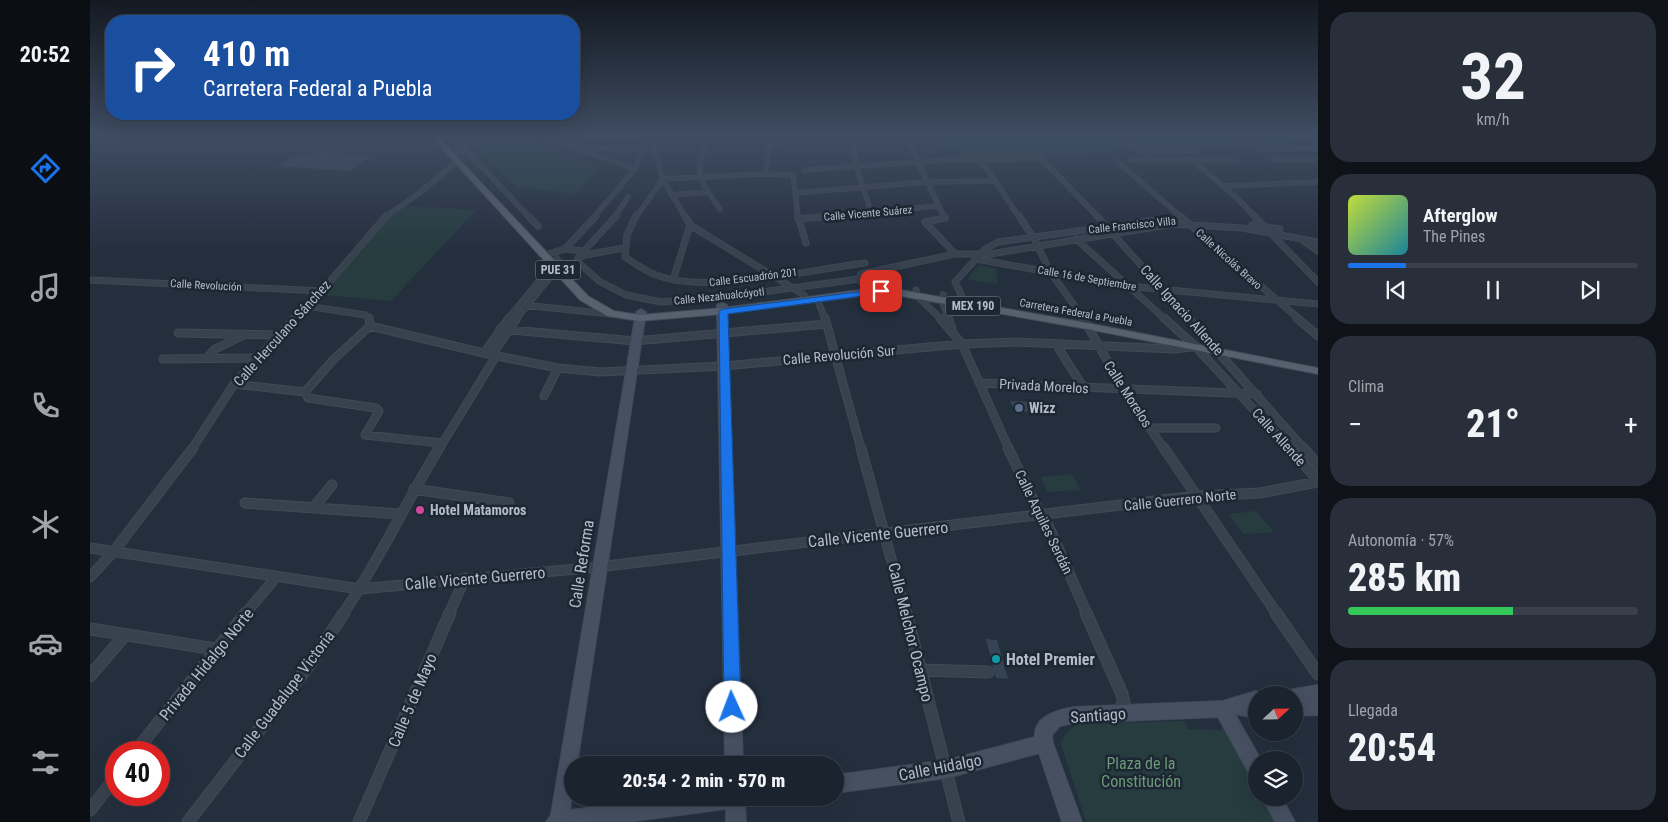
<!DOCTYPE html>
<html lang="es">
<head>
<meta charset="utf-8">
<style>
	body { margin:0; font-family:"Roboto Condensed",sans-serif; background:#282f3a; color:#f1f3f6; height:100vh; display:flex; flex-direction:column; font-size:19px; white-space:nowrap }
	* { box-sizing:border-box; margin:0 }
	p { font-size:16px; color:#a0a4aa }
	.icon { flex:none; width:28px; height:28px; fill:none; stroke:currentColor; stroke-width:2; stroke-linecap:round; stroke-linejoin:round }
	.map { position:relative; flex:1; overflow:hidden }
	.side { display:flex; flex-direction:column; gap:12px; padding:12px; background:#0f1319; width:350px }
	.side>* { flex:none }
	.guide { position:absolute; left:15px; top:15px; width:475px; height:105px; border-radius:20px; box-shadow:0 5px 20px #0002,0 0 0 1px #39404a; background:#1a4fa0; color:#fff; overflow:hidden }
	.needle { width:32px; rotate:68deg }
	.controls { position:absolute; left:1158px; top:686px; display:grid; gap:10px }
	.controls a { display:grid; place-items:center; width:55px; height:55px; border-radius:50%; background:#1b232e; box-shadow:0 5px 20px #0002,0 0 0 1px #39404a; font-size:25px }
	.speed { position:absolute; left:15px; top:741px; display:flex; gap:10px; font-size:25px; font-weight:700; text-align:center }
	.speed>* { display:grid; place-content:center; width:65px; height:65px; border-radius:50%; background:#1b232e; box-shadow:0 5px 20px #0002,0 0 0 1px #39404a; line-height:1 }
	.speed .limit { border:8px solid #d22; background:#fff; color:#111 }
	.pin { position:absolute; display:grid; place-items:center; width:42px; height:42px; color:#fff; margin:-21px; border-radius:10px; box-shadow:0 2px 8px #0006 }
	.me { position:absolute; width:55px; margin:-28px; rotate:358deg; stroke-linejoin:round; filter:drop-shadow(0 0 4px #0008) }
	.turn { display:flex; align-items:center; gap:18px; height:105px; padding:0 15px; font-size:22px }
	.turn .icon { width:65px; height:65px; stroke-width:2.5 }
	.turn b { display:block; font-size:35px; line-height:42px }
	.big { font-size:38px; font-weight:800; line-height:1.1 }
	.side .tile { flex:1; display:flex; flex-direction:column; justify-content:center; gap:8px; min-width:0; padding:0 18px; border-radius:20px; background:#282f3a }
	.side .dial { align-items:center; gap:0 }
	.dial b { font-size:65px; line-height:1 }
	.song { display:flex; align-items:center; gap:15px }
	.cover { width:60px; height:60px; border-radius:8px; background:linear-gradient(135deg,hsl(70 70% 55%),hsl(190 70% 35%)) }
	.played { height:5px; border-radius:2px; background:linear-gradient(90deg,#1a73e8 20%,#39404a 20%) }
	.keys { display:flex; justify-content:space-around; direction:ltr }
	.heat { display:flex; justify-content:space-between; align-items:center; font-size:28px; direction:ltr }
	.charge { height:8px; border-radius:4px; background:linear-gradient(90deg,#34c759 57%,#39404a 0) }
	.trip { position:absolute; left:474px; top:756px; width:280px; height:50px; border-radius:25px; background:#1b232e; box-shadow:0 5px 20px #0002,0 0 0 1px #39404a; font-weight:800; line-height:50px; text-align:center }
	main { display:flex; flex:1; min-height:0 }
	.tab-bar { display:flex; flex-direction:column; width:90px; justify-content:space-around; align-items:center; background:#0b0e12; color:#a0a4aa }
	.tab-bar .icon { width:35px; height:35px }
	.tab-bar .on { color:#1a73e8 }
	.tab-bar b { font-size:22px; color:#f1f3f6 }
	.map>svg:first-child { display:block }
	.green { fill:#263c3f }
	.building { fill:#364354 }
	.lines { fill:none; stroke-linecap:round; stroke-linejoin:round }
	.street-far4-casing { stroke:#414a57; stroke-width:5.5 }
	.street-far3-casing { stroke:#414a57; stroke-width:7 }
	.street-far2-casing { stroke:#414a57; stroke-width:9 }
	.street-far1-casing { stroke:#414a57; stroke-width:11 }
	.street-casing { stroke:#414a57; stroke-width:13 }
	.secondary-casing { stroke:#414a57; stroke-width:2 }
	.primary-casing { stroke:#414a57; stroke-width:2 }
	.street-far4 { stroke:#38414e; stroke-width:4.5 }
	.street-far3 { stroke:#38414e; stroke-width:5.5 }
	.street-far2 { stroke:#38414e; stroke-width:7 }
	.street-far1 { stroke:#38414e; stroke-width:9 }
	.street { stroke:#38414e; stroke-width:11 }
	.secondary { fill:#465061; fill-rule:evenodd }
	.primary { fill:#56606e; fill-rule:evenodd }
	.route { fill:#1a73e8; stroke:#114b97 }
	.service-dot { fill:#5c6f8a; stroke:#1d2633; stroke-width:2 }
	.hotel-dot { fill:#d1479c; stroke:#1d2633; stroke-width:2 }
	.culture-dot { fill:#0f9aa8; stroke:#1d2633; stroke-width:2 }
	.labels { text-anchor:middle; stroke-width:5; stroke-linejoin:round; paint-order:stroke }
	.far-street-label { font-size:11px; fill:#b4bcc9; stroke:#1d2633 }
	.shield { fill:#1d2633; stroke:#878f9c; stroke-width:1 }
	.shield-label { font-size:12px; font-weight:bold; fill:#b4bcc9 }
	.street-label { font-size:14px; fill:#b4bcc9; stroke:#1d2633 }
	.poi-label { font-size:14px; font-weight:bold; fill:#b4bcc9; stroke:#1d2633; text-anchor:start }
	.near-street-label { font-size:16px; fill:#b4bcc9; stroke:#1d2633 }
	.near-poi-label { font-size:16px; font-weight:bold; fill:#b4bcc9; stroke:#1d2633; text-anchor:start }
	.near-park-label { font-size:16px; fill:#6b9a76; stroke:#1d2633 }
</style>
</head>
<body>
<main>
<nav class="tab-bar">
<b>20:52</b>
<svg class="icon on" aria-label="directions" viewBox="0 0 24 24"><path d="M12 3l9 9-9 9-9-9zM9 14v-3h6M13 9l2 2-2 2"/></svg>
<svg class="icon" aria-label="music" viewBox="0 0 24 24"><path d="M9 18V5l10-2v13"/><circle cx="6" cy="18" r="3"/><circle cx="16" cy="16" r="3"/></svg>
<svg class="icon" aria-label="phone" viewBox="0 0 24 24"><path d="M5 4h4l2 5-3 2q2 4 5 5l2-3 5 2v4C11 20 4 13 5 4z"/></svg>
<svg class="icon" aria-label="climate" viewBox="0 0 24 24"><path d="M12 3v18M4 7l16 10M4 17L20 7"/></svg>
<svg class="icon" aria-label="car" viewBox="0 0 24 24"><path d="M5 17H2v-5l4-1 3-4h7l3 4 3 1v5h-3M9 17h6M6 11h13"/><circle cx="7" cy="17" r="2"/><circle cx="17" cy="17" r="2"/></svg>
<svg class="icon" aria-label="filters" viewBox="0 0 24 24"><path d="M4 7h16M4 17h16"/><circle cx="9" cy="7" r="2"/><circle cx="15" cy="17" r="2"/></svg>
</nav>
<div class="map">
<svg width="1228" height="822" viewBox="0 0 1228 822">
	<rect width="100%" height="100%" fill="#242f3e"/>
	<path class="green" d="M373,136H427L510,167L486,194L426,187Z
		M842,136H1228V141L885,158L849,145Z
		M313,206L386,210L301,301L233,295L290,226Z
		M889,265L907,269V284L877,279Z
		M982,474L991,490L957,492L951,477Z
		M1166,511L1184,532L1153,534L1139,514Z
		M1094,721L1098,729L1137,730L1147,737L1166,773V798H1179L1191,822H996L971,744C974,734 978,729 988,724Z"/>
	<path class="building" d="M228,152L282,156L259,171L186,166L206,155L222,156Z
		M920,401L942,402L947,412L925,411Z
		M896,639L907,640L918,679L906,678Z"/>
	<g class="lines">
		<defs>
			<path id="street-far4" d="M363,136L439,217
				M451,136L545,169
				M560,136L573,179L595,217
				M619,136C604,177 606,174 630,209
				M762,136L766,165L781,212
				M816,136L854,217
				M1024,136L1052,153L1106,150
				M464,138H545
				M1030,140L1148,136L1169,149L1228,148
				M1156,140L1227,138
				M817,141L855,140
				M489,147L552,150
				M365,153L377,151
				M1101,159L1147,198L1165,217
				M1183,159L1228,160
				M1041,160H1146
				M1028,162L1091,217
				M714,170L869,159L891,160
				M676,174L678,148L694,136
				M1132,186L1228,182
				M705,193L836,182L903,181
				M581,195L618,192
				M295,217L328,194L367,162L373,160
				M504,217L545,169L555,144
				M525,217L538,197
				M546,217L573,179L676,174L703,175L708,217
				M730,217L848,206
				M929,217L891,160L951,158L1008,217"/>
			<path id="street-far3" d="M438,216L448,226
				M546,216L537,235L535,257C546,264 556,272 569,276C621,294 718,270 775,263
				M595,216L600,225L714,295
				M708,216L716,243
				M929,216L943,237L961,273L994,319
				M1007,216L1099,319
				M1090,216L1209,319
				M1164,216L1228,282
				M708,219L743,216
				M835,222L855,218L854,216
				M835,222L865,254
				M1162,225L1190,229
				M986,239L1075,319
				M1212,240L1228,251
				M475,249L494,251L495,255L534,248
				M494,251L526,216
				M454,255L475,249L506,216
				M495,255L488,258L487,261L509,281L536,295L571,302L635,297L769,279L771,274L865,254H900L1083,224L1152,228L1228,242
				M886,259L1037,286L1228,304
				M769,279L778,292
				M0,280L232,291
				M583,280L600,225
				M826,290V295L851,319
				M853,295L852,301L859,319
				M727,299L735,319
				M873,299L865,282L894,250L908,242L1068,220
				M433,305L521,314
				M217,306L275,315L279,319
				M204,319L230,293L296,216
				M418,319L467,259
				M426,319L471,263"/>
			<path id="street-far2" d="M279,318L280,326
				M735,318L771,449
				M850,318L872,344L919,449
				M858,318L862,329
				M993,318L1034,390L1074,449
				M1074,318L1105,346L1200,449
				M1098,318L1214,449
				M1207,318L1228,336
				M280,326L402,355L468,368L510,372L634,366L872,344L926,342L1083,349L1103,347
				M410,329L545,341L737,324
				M88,333L188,335
				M966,344L993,387
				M394,353L419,318
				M402,355L427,318
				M118,357L125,349L154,335
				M73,359L166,358
				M890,383L1167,394
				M144,384L215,392L218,398L286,408L289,411L275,435L352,443
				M215,392L244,359L280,326
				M454,396L468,368
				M1060,428H1126
				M102,449L144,384L205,318
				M349,449L406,356"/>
			<path id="street-far1" d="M771,448L816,614
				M918,448L951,516L957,523L997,614
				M1074,448L1187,614
				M1199,448L1228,480
				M1213,448L1228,465
				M324,489L419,503
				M155,503L310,514
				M224,507L242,485
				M0,548L270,589L508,567L1107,496L1170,493L1228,482
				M0,577L24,551L103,448
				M155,614L187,576
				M253,614C289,561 316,502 349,448
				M359,614L375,578"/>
			<path id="street" d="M816,613L869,822
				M996,613L1032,694L1034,703L1026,712
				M1186,613L1228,674
				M0,629L125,649
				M830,670L898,672
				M0,676L35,635
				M45,752L156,613
				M0,810L26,777
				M98,822L220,664L254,613
				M269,822L360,613"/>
			<path id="secondary" d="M632,302L637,305L653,765H635L627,305Z
				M551,309L556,312L487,765H482V796L480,810L580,798H657L655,804L656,822H636V809L538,822H456L461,815L546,312Z
				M1228,685V715L1204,716V695H1196L1198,690Z
				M1166,691L1173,695H1166V718L1145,714L1171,760H1166V778L1160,775L1128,717L984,723L970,726L962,735L963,743L992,822H972L949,753L857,778L745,793V775L857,760L945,737C943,716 968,710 984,707L1133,701Z
				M1173,798H1192L1205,822H1185Z"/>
			<path id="primary" d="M341,136H347L498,296L524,311L550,315L633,308L778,289H805L997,323L1228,368V374L997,329L805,295H778L633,314L550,321L517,316L490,300Z"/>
		</defs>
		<use href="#street-far4" class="street-far4-casing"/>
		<use href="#street-far3" class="street-far3-casing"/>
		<use href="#street-far2" class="street-far2-casing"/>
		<use href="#street-far1" class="street-far1-casing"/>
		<use href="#street" class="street-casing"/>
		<use href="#secondary" class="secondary-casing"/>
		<use href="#primary" class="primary-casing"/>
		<use href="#street-far4" class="street-far4"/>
		<use href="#street-far3" class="street-far3"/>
		<use href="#street-far2" class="street-far2"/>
		<use href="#street-far1" class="street-far1"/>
		<use href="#street" class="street"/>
		<use href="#secondary" class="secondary"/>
		<use href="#primary" class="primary"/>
	</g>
	<linearGradient id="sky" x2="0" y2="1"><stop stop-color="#141a22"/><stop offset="0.54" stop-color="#3f4d63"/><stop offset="1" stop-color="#3f4d63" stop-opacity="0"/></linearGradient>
	<rect width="1228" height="251" fill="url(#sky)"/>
	<path class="route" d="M791,289L796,291L794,293L638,314L651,707L648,712L642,715L636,712L634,707L629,311L633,309Z"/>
	<circle class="service-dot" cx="929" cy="408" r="5"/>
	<circle class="hotel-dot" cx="330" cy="510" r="5"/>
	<circle class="culture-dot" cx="906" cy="659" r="5"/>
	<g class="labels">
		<g class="far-street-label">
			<text transform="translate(778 213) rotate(-5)" y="4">Calle Vicente Suárez</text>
			<text transform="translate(1042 225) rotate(-6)" y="4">Calle Francisco Villa</text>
			<text transform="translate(1139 259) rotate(42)" y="4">Calle Nicolás Bravo</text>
			<text transform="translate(663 277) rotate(-7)" y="4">Calle Escuadrón 201</text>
			<text transform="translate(997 278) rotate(10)" y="4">Calle 16 de Septiembre</text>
			<text transform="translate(116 285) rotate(3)" y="4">Calle Revolución</text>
			<text transform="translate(629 296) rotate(-6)" y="4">Calle Nezahualcóyotl</text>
			<text transform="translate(986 312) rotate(10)" y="4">Carretera Federal a Puebla</text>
		</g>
		<g class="shield">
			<rect x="445.5" y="260.5" width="45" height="19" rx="4"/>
			<rect x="855.5" y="296.5" width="55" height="19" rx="4"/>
		</g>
		<g class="shield-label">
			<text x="468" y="274">PUE 31</text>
			<text x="883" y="310">MEX 190</text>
		</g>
		<g class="street-label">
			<text transform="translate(1092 310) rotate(48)" y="5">Calle Ignacio Allende</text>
			<text transform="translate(192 333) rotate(-48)" y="5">Calle Herculano Sánchez</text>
			<text transform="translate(749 355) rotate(-5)" y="5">Calle Revolución Sur</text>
			<text transform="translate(954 386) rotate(3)" y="5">Privada Morelos</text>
			<text transform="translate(1038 394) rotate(57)" y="5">Calle Morelos</text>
			<text transform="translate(1189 437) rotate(48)" y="5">Calle Allende</text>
			<text transform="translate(1090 500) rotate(-6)" y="5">Calle Guerrero Norte</text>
			<text transform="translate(954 522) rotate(64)" y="5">Calle Aquiles Serdán</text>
		</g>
		<g class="poi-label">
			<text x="939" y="413">Wizz</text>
			<text x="340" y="515">Hotel Matamoros</text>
		</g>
		<g class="near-street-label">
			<text transform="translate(788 534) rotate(-6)" y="6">Calle Vicente Guerrero</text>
			<text transform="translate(491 564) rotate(-81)" y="6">Calle Reforma</text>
			<text transform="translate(385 578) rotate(-5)" y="6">Calle Vicente Guerrero</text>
			<text transform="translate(821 632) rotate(76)" y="6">Calle Melchor Ocampo</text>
			<text transform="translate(116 664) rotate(-51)" y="6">Privada Hidalgo Norte</text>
			<text transform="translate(194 694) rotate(-53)" y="6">Calle Guadalupe Victoria</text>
			<text transform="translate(322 700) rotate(-67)" y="6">Calle 5 de Mayo</text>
			<text transform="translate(1008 715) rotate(-4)" y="6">Santiago</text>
			<text transform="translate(850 767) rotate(-11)" y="6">Calle Hidalgo</text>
		</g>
		<g class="near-poi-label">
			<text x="916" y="665">Hotel Premier</text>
		</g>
		<g class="near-park-label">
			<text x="1051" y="769">Plaza de la<tspan x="1051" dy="18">Constitución</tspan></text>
		</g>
	</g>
</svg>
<div class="controls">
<a><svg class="needle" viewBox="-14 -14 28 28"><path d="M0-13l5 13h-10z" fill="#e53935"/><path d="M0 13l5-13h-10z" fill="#a0a4aa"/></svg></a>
<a><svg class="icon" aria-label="layers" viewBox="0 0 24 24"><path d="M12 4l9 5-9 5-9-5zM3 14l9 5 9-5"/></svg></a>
</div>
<div class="speed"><div class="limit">40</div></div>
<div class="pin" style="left:791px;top:291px;background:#d93025"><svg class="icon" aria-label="arrive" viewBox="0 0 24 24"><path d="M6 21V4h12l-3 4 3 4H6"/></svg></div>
<svg class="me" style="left:642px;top:707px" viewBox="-20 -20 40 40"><circle r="19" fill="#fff"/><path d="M0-13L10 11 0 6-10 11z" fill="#1a73e8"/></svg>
<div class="trip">20:54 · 2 min · 570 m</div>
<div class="guide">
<div class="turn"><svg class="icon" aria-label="right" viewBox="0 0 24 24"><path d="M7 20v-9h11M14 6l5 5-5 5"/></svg><div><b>410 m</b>Carretera Federal a Puebla</div></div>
</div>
</div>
<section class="side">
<div class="tile dial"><b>32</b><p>km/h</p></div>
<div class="tile">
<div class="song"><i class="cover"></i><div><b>Afterglow</b><p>The Pines</p></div></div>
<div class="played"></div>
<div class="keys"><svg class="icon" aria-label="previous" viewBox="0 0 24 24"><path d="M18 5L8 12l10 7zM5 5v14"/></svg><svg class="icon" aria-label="pause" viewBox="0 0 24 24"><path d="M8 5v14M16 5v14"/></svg><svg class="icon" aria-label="next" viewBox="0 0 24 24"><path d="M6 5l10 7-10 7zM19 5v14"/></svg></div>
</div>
<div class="tile"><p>Clima</p>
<div class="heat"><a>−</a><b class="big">21°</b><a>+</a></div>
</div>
<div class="tile"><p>Autonomía · 57%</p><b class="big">285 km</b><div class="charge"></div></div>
<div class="tile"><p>Llegada</p><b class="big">20:54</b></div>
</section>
</main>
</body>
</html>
